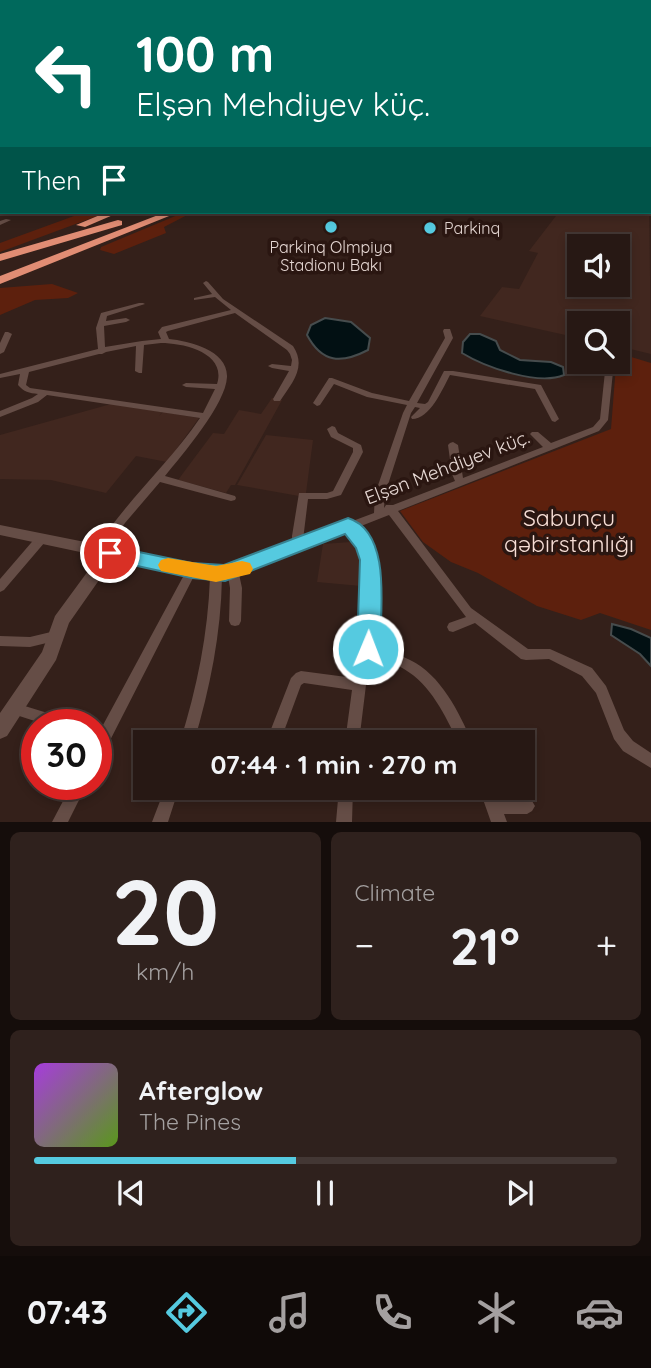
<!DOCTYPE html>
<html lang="en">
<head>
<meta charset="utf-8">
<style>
	body { margin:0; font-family:Quicksand,sans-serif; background:#2f211d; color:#f1f3f6; height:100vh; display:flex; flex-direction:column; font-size:26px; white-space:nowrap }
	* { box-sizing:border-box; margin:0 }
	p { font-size:23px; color:#a4a0a0 }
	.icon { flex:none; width:38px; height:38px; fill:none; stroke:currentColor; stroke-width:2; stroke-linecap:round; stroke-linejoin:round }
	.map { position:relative; height:822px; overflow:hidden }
	.panel { display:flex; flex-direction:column; gap:10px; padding:10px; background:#150d0b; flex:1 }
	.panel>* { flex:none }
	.top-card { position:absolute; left:0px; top:0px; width:651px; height:214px; box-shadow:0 4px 10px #0003,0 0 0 2px #433734; background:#00695c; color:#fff; overflow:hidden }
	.buttons { position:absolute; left:567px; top:234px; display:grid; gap:14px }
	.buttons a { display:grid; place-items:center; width:63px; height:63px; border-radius:0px; background:#271814; box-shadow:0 4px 10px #0003,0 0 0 2px #433734; font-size:35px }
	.speed { position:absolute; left:21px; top:709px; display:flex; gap:14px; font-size:35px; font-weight:700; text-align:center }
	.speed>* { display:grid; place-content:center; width:91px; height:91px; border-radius:50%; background:#271814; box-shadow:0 4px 10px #0003,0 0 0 2px #433734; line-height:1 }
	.speed .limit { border:10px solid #d22; background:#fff; color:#111 }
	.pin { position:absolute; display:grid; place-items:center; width:60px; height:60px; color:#fff; margin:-30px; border:4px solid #fff; border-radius:50%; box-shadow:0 2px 7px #0007 }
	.me { position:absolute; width:77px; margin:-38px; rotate:1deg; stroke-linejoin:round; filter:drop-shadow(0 0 5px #0008) }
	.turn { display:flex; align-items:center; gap:24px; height:147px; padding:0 21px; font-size:32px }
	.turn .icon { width:91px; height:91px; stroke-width:2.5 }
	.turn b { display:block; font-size:49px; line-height:60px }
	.then { display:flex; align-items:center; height:66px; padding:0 21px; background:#0003; gap:14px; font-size:26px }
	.big { font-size:52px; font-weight:700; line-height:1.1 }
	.panel .widget { flex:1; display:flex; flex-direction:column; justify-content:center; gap:10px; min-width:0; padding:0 24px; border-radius:10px; background:#2f211d }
	.panel .dial { align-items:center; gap:0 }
	.dial b { font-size:91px; line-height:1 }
	.song { display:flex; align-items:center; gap:21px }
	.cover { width:84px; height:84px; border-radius:10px; background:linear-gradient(135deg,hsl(280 70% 55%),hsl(90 70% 35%)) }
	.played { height:7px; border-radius:4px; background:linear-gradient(90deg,#55cae0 45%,#433734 45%) }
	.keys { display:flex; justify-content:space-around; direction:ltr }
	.heat { display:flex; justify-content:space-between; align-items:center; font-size:38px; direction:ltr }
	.panel .tiles { flex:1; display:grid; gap:10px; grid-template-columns:1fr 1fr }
	.widget:last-child { grid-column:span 2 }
	.trip { position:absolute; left:133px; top:730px; width:402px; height:70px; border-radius:0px; background:#271814; box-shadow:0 4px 10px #0003,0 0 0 2px #433734; font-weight:700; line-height:70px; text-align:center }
	.tab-bar { display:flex; height:112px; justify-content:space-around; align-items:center; background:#100a08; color:#a4a0a0 }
	.tab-bar .icon { width:49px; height:49px }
	.tab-bar .current { color:#55cae0 }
	.tab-bar b { font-size:32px; color:#f1f3f6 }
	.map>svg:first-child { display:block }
	.built { fill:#41271f; fill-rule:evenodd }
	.green { fill:#5d200d }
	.water { fill:#021013; stroke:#464c4d; stroke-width:2 }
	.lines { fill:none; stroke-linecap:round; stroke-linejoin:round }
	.street { fill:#654d46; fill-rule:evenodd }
	.secondary { fill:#654d46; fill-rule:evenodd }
	.highway { fill:#e18d74; fill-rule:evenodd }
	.route { fill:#55cae0; stroke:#378392; stroke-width:2 }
	.slow { fill:#f59e0b }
	.poi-dot { fill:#55cae0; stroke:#2a1611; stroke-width:2.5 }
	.labels { text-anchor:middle; stroke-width:7; stroke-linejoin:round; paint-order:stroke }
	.far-poi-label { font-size:16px; fill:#e6d8d4; stroke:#2a1611; text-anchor:start }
	.street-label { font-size:19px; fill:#e6d8d4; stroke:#2a1611 }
	.near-park-label { font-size:23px; fill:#f7ded6; stroke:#2a1611 }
</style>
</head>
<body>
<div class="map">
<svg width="651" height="822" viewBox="0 0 651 822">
	<rect width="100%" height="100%" fill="#34201a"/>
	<path class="built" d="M649,198L651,354L618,346V324H579V338L480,316L502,287L519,289L538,253L529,251L559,212H649ZM579,247H618V285H579Z
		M272,398L282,400L235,485H231L226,493L178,480L213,433L224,434L239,410L261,414Z
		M111,404L162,412L159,416L163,412L199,418L167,462L136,456L106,493L51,480L0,479V435Z
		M266,435L313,440L306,493H300L299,496L237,485Z
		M351,542L364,552L361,586L317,582L323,544Z"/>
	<path class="green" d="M85,212H108L0,252V243Z
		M185,212H193L164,227L166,233L114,254L100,250L101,247Z
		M52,284L78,293L68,298L35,300L0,315V288Z
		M628,356L651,363V630L600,613L581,620L537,606L478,573L451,562L423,542L400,511L611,429L616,365Z"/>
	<path class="water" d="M325,318L351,322L370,338L368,350C341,364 322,363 307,335L311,325Z
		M470,334H480L496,341L500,350L520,360L551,362L563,367L564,375C538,386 485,367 462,353L463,342Z
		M612,624L631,629L651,638V666L640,654L611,635Z"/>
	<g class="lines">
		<path class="street" d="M0,108H2V110H0Z
			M0,136H2V138H0Z
			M2,201V205L0,206V202Z
			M6,219L11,220L0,225V221Z
			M206,281L208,282L223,299L293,346C307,367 292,383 280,401H274L273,399L289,371L272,368L268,366L272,364L291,366L292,360L290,354L287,350L235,313L168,331L166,332L169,339C189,341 228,350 227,377C226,404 182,455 165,476L235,496L236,498L235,500L231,501L160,482L125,523L106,550L110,549L176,565L210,569L226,568L239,565L292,544V536L299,493H327L333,491L353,452V448L331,437L327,429L332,426L335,427L338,433L361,445L363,452L341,495L327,499H308L303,540L343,525L344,522H350L374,513L375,494L403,413L407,405L367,397L334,384L320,405L317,406L313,403L329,378H332L372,393L409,401L445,338L443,331L444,329H450L453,338L417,403L425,404L428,402L444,371H453L541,385L559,419L555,422L552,421L535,389L450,375C442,390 430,419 412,419L411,417L420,408L415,407L411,413L385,494L384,508L386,505H393L455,481L452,474L448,445L450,443L453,442L458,445L463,478L543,447L530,434L532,432H538L551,443L593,427L600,419L606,362H614L608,420L599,431L398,511L471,608L528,649H550L592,668L606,686L624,730L633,741L651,753V768L623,751L614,739L596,693L582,676L549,659L526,660L521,659L475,623L453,632L449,631L447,627L449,623L466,617L389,515L356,528L369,542L377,560L374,646C386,651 399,654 410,660C441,675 459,712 472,742H458C445,715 431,685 404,669C395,663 383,661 372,657L366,685L359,742H345L352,690L304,683L301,685L280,742H266L291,678L296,673L301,671L354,678L362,649L365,560L360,547L347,531L239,574L242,588L241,621L239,625L235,626L231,625L229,621L230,588L228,576L222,577C221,634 210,688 194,742H180C197,688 208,634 210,577L194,576L101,758L96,760V738L184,575L110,557L106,556L104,553L100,555L96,554L94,551C124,503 168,465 200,418L47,395L38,402L0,417V411L32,398L38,394C29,393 24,392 18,385L20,374L0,378V374L98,349L96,328L101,313L139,303H143L145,304L107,316L106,321L126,318L130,320L126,322L104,326L105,347L142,341L161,339L158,332L162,327L231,310L215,297L194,300V298L212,294L203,283ZM161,343C184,343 227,353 217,384L186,383L182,385L186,387L215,389L203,413L30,388L26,385L29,372L99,354H102L106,352L136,346L135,371L139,373H142L144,345Z
			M5,332H8L12,334L4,352L0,354V343Z
			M41,535L45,536L46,539L45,542L4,590L0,592V579L37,536Z
			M55,631L59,632L61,636L59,640L30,647L0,646V636L30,637Z
			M15,703L67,719L69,724H44L10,713L8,709L10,705Z
			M72,784H87L68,822H52Z
			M165,788H179L168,822H152Z
			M339,788H353L352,822H336Z
			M479,788H493L498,799L527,798L532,801L535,806L532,811L527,814H504L507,822H491Z"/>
		<path class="secondary" d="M649,189H651V193H649Z
			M0,525L110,547L115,549L118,553L69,623L56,660L7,736L0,739V713L42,652L55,616L99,556L0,535Z"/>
		<path class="highway" d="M107,212H120L85,227L76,225Z
			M166,212H179L0,284V276Z
			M118,220L122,221V225L0,261V254Z"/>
	</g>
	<linearGradient id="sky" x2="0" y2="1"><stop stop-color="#1d120e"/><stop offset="0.42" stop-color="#4a4249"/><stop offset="1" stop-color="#4a4249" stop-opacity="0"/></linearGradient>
	<rect width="651" height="200" fill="url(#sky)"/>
	<path class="route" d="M348,518C393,532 380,613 380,649L377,656L368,659L360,656L357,649L360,560L356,548L345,534L225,581L192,578L110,560L103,558L100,553L103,548L110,546L192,563L224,565Z"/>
	<path class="slow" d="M168,558L216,566L242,561L250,563L253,569L250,574L216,582L161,571L158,565L161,560Z"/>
	<g class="poi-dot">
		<circle cx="331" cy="227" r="7"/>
		<circle cx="430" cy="228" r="7"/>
	</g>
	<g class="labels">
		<g class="far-poi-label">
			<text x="444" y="234">Parkinq</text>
			<text x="331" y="253" text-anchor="middle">Parkinq Olmpiya<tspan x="331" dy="18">Stadionu Bakı</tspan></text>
		</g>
		<g class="street-label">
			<text transform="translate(447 467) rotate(-21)" y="7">Elşən Mehdiyev küç.</text>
		</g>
		<g class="near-park-label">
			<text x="569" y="526">Sabunçu<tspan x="569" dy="26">qəbirstanlığı</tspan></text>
		</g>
	</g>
</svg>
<div class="buttons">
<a><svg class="icon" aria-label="sound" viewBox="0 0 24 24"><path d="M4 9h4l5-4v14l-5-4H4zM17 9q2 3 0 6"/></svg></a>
<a><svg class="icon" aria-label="search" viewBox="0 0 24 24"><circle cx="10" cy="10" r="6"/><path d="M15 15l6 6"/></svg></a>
</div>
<div class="speed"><div class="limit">30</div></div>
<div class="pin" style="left:110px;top:553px;background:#d93025"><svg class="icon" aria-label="arrive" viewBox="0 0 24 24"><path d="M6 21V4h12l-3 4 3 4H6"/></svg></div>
<svg class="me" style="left:368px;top:649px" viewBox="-20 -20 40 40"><circle r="17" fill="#55cae0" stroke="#fff" stroke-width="3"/><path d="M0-11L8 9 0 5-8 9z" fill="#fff"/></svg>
<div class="trip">07:44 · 1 min · 270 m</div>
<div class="top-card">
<div class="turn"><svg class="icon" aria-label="left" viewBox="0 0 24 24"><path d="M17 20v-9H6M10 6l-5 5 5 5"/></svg><div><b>100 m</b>Elşən Mehdiyev küç.</div></div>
<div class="then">Then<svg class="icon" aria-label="arrive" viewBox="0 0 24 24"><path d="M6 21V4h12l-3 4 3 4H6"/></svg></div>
</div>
</div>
<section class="panel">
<div class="tiles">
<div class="widget dial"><b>20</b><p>km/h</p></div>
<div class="widget"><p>Climate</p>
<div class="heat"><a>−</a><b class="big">21°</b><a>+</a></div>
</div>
<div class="widget">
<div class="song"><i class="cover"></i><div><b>Afterglow</b><p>The Pines</p></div></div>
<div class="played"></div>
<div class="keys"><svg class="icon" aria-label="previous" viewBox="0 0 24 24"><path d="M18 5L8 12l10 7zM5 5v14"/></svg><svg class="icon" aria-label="pause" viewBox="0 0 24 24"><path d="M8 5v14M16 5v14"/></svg><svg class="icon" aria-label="next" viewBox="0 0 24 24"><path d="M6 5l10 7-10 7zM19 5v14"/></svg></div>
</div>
</div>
</section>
<nav class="tab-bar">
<b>07:43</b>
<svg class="icon current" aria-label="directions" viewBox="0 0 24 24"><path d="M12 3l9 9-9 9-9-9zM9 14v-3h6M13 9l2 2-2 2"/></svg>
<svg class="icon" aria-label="music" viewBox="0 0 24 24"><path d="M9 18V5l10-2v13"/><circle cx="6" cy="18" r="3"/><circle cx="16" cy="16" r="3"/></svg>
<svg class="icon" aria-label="phone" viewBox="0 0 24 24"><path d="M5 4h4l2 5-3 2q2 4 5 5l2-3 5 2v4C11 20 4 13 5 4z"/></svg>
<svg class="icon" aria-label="climate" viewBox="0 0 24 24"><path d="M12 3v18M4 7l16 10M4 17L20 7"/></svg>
<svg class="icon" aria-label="car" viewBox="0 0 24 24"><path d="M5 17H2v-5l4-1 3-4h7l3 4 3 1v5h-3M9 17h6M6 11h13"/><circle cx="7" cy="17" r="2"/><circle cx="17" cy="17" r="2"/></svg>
</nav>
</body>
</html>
